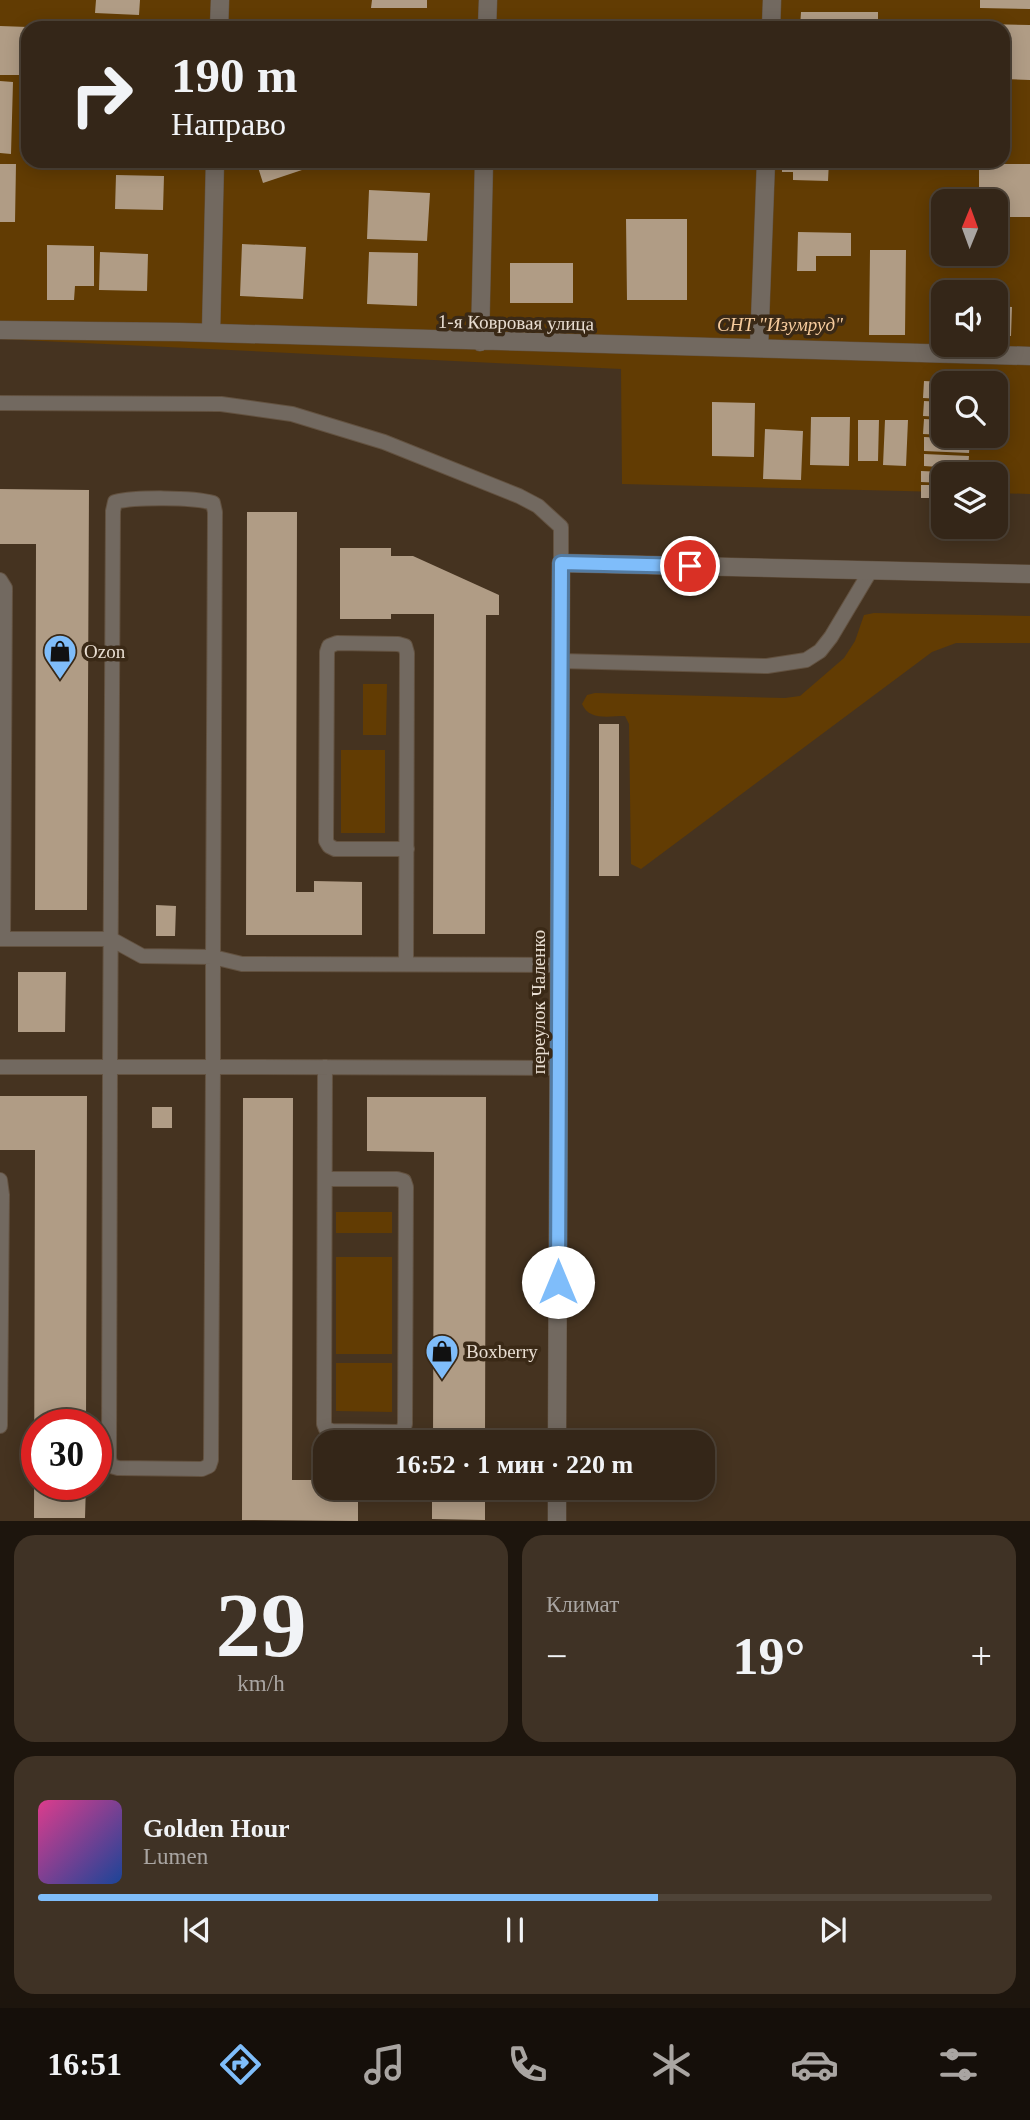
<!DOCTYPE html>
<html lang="ru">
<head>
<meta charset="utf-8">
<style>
	body { margin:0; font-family:"Times New Roman",serif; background:#3f3225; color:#f1f3f6; height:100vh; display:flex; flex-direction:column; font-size:26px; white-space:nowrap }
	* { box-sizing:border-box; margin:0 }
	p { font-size:23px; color:#a9a5a2 }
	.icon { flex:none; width:38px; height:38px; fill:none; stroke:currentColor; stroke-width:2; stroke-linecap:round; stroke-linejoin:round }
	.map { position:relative; height:1521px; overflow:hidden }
	.details { display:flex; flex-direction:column; gap:14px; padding:14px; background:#1d150d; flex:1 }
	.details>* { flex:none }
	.banner { position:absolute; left:21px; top:21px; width:989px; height:147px; border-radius:21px; box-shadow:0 4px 18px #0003,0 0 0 2px #4e4337; background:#342618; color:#f1f3f6; overflow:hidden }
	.needle { width:46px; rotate:1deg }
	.controls { position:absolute; left:931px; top:189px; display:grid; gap:14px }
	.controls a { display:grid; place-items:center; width:77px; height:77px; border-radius:14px; background:#342618; box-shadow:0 4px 18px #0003,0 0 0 2px #4e4337; font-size:35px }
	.speed { position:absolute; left:21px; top:1409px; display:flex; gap:14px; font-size:35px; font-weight:700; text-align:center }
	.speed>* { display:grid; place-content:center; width:91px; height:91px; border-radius:50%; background:#342618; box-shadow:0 4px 18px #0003,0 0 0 2px #4e4337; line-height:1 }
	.speed .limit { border:10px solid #d22; background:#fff; color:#111 }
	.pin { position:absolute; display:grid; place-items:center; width:60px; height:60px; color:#fff; margin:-30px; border:4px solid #fff; border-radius:50%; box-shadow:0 2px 7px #0007 }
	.me { position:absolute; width:77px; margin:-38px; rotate:0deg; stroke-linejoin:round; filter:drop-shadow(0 0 5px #0008) }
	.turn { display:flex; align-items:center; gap:24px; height:147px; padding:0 35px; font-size:32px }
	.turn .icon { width:91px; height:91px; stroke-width:2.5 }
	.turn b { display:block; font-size:49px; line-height:60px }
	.big { font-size:52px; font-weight:600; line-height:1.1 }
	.details .widget { flex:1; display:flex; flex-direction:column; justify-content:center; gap:10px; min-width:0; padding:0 24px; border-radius:21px; background:#3f3225 }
	.details .dial { align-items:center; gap:0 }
	.dial b { font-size:91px; line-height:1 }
	.song { display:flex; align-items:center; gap:21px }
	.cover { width:84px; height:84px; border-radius:10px; background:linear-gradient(135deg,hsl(330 70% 55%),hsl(220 70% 35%)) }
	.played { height:7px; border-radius:4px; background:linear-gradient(90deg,#7fbdfa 65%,#4e4337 65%) }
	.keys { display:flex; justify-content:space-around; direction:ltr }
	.heat { display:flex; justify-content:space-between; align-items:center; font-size:38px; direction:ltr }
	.details .tiles { flex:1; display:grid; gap:14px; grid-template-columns:1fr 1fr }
	.widget:last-child { grid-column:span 2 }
	.trip { position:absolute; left:313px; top:1430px; width:402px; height:70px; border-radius:21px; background:#342618; box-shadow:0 4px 18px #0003,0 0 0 2px #4e4337; font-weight:600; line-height:70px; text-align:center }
	.dock { display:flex; height:112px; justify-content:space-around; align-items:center; background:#150f0a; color:#a9a5a2 }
	.dock .icon { width:49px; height:49px }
	.dock .on { color:#7fbdfa }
	.dock b { font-size:32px; color:#f1f3f6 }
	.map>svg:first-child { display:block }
	.green { fill:#623c03; fill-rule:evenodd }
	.building { fill:#b09c85 }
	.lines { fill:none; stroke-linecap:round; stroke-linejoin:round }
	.service-casing { stroke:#635240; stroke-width:16 }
	.minor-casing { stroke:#635240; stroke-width:19 }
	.service { stroke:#726960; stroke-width:14 }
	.minor { stroke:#726960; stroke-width:18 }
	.route-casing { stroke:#537ba2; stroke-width:18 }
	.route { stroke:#7fbdfa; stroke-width:12 }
	.labels { text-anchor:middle; stroke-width:7; stroke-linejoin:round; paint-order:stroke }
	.street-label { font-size:19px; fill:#e9ded2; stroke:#3a2916 }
	.park-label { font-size:19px; font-style:italic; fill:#f6cb9d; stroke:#3a2916 }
	.poi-label { font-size:19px; fill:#e9ded2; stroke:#3a2916; text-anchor:start }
</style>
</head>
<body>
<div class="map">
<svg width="1030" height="1522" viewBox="0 0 1030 1522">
	<rect width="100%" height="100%" fill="#453320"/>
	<path class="green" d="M0,0H1030V494L996,493V474H943V492L622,484L621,369L0,339ZM28,28H1003V161H28ZM943,201H996V254H943ZM943,292H996V345H943ZM943,383H996V436H943Z
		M874,613L1030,616V643H956L932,652L641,869L631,864L629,724L625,716C609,716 589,721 582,704L587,695L595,693L785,698L800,696L844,658L855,641L864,615Z
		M363,684H387L386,735H363Z
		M341,750H385V833H341Z
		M336,1212H392V1233H336Z
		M336,1257H392V1354H336Z
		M336,1363H392V1412L336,1411Z"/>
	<path class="building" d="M96,0H140L139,15L95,13Z
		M372,0H427V8H371Z
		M980,0H1030V9L980,8Z
		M801,12H878V28H800Z
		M334,23H428V28H334Z
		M984,24L1030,25V80L1003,79V28H984Z
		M0,26L28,27V75H0Z
		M0,81L13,82L11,154L0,153Z
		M1003,119H1008L1006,155H1003Z
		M256,161H313L314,166L263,183Z
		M509,161H569V166L508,164Z
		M782,161H829L828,181L793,180V172H782Z
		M0,164H16L15,222H0Z
		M979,164H1030V217H996V201H979Z
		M116,175L164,176L163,210L115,209Z
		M369,190L430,193L427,241L367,239Z
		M626,219H687V300H627Z
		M798,232L851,233V256H816V271H797Z
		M242,244L306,247L303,299L240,296Z
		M47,245L94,246V286H75L74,300H47Z
		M870,250H906L905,335H869Z
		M100,252L148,254L147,291L99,290Z
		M369,252L418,253L417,306L367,304Z
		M510,263H573V303H510Z
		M996,306L1012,307L1011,336L996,335Z
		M924,381L943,382V399L923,398Z
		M924,401L943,402V417L923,416Z
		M712,402L755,403L754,457L712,456Z
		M811,417H850L849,466L810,465Z
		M924,419L943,420V435L923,434Z
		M858,420H879L878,461H858Z
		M885,420H908L906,466L883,465Z
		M765,429L803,431L801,480L763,479Z
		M924,437L970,439L969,453L924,451Z
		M924,454L969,456L968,469L924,466Z
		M921,471L943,472V483L921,482Z
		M921,485H943V498H921Z
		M0,489L89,490L87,910H35L36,544H0Z
		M247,512H297L296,892H314V881L362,882V935H246Z
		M340,548H391V556H413L499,595V615H486L485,934H433L434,614H391V619H340Z
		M599,724H619V876H599Z
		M156,905L176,906L175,936H156Z
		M18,972H66L65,1032H18Z
		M0,1096H87L86,1424H37V1484H86L85,1518H34L35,1150H0Z
		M367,1097H486L485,1442H433L434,1152L367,1151Z
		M243,1098H293L292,1480H311V1467H326V1488H358V1521L242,1520Z
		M152,1107H172V1128H152Z
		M432,1488H485V1520L432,1519Z"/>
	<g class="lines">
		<defs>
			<path id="service" d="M0,403L221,404L292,414L384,442L519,496L538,506L561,527V563
				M0,580L5,588L3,939
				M560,661L767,666L806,660L820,651L831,637L871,570
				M0,939H111L142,956L213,957L242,964L559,965
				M406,964L407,653L405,646L398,644L337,643L329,646L327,652L326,841L329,846L335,849H407
				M0,1067H110L109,1459L111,1466L118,1468L202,1469L209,1466L211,1460L213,1067V957L215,512L213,503C193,497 135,497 115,502L113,511L110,1067H213L559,1068
				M325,1179H397L404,1181L406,1187L405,1424L403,1430L398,1432L332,1431L326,1429L324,1424L325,1067
				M0,1180L2,1195L0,1426"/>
			<path id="minor" d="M219,28L220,0
				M487,28L488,0
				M771,28L772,0
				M0,330L179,332L1030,356
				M211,333L215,161
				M480,342L484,161
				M759,348L766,161
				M557,1442L561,563L1030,574
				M557,1522V1488"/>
		</defs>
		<use href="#service" class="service-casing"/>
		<use href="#minor" class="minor-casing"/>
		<use href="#service" class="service"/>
		<use href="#minor" class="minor"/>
	</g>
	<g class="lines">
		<defs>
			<path id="route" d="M558,1282L561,563L690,566"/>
		</defs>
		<use href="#route" class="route-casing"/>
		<use href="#route" class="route"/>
	</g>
	<defs>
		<symbol id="shop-pin" viewBox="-11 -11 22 30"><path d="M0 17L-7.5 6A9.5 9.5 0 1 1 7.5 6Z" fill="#7fbdfa" stroke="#3a2916"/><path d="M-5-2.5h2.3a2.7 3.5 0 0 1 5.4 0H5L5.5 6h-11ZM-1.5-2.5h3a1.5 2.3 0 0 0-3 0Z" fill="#111"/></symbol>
	</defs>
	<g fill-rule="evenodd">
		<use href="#shop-pin" x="41" y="632" width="38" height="52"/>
		<use href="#shop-pin" x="423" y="1332" width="38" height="52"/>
	</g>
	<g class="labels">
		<g class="street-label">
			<text transform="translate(516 322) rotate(1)" y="7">1-я Ковровая улица</text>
			<text transform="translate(538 1002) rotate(-90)" y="7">переулок Чаленко</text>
		</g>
		<g class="park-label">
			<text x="780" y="331">СНТ "Изумруд"</text>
		</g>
		<g class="poi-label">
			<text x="84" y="658">Ozon</text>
			<text x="466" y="1358">Boxberry</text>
		</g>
	</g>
</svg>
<div class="controls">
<a><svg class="needle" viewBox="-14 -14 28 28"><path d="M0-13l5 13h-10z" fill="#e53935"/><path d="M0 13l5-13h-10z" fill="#a9a5a2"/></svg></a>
<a><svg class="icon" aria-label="sound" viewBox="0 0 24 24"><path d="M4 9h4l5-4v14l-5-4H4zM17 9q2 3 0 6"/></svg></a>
<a><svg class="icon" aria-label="search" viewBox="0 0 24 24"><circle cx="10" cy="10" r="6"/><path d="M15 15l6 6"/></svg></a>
<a><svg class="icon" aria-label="layers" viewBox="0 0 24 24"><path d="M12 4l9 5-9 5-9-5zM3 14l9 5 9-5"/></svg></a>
</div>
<div class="speed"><div class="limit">30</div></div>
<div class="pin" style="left:690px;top:566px;background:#d93025"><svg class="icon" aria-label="arrive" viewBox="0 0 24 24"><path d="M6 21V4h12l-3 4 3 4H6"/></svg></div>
<svg class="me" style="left:558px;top:1282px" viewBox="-20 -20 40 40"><circle r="19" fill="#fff"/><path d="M0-13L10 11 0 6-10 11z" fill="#7fbdfa"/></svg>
<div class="trip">16:52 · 1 мин · 220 m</div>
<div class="banner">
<div class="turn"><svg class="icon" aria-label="right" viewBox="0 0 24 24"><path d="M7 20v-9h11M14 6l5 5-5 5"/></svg><div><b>190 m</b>Направо</div></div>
</div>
</div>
<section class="details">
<div class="tiles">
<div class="widget dial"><b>29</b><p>km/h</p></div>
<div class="widget"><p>Климат</p>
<div class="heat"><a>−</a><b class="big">19°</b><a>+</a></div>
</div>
<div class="widget">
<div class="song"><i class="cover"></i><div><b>Golden Hour</b><p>Lumen</p></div></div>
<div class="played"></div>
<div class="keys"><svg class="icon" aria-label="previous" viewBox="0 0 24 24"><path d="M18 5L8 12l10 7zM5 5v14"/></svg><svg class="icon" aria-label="pause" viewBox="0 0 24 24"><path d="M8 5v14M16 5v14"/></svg><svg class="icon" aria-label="next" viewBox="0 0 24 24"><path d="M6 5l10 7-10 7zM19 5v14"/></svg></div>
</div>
</div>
</section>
<nav class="dock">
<b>16:51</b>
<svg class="icon on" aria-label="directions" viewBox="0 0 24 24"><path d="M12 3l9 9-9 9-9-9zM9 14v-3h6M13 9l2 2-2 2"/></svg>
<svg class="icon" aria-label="music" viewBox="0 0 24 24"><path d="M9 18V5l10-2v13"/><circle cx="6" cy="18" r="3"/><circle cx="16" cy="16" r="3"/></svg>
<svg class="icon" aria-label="phone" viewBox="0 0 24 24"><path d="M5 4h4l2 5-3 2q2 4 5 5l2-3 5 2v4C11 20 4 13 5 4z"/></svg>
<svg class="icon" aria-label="climate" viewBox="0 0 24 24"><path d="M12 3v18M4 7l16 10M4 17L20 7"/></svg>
<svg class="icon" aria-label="car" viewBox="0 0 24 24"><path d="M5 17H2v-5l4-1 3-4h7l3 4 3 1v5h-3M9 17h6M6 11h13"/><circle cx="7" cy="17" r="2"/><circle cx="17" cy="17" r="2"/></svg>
<svg class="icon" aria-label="filters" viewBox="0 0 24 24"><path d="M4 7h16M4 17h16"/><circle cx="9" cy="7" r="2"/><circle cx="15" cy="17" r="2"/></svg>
</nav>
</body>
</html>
